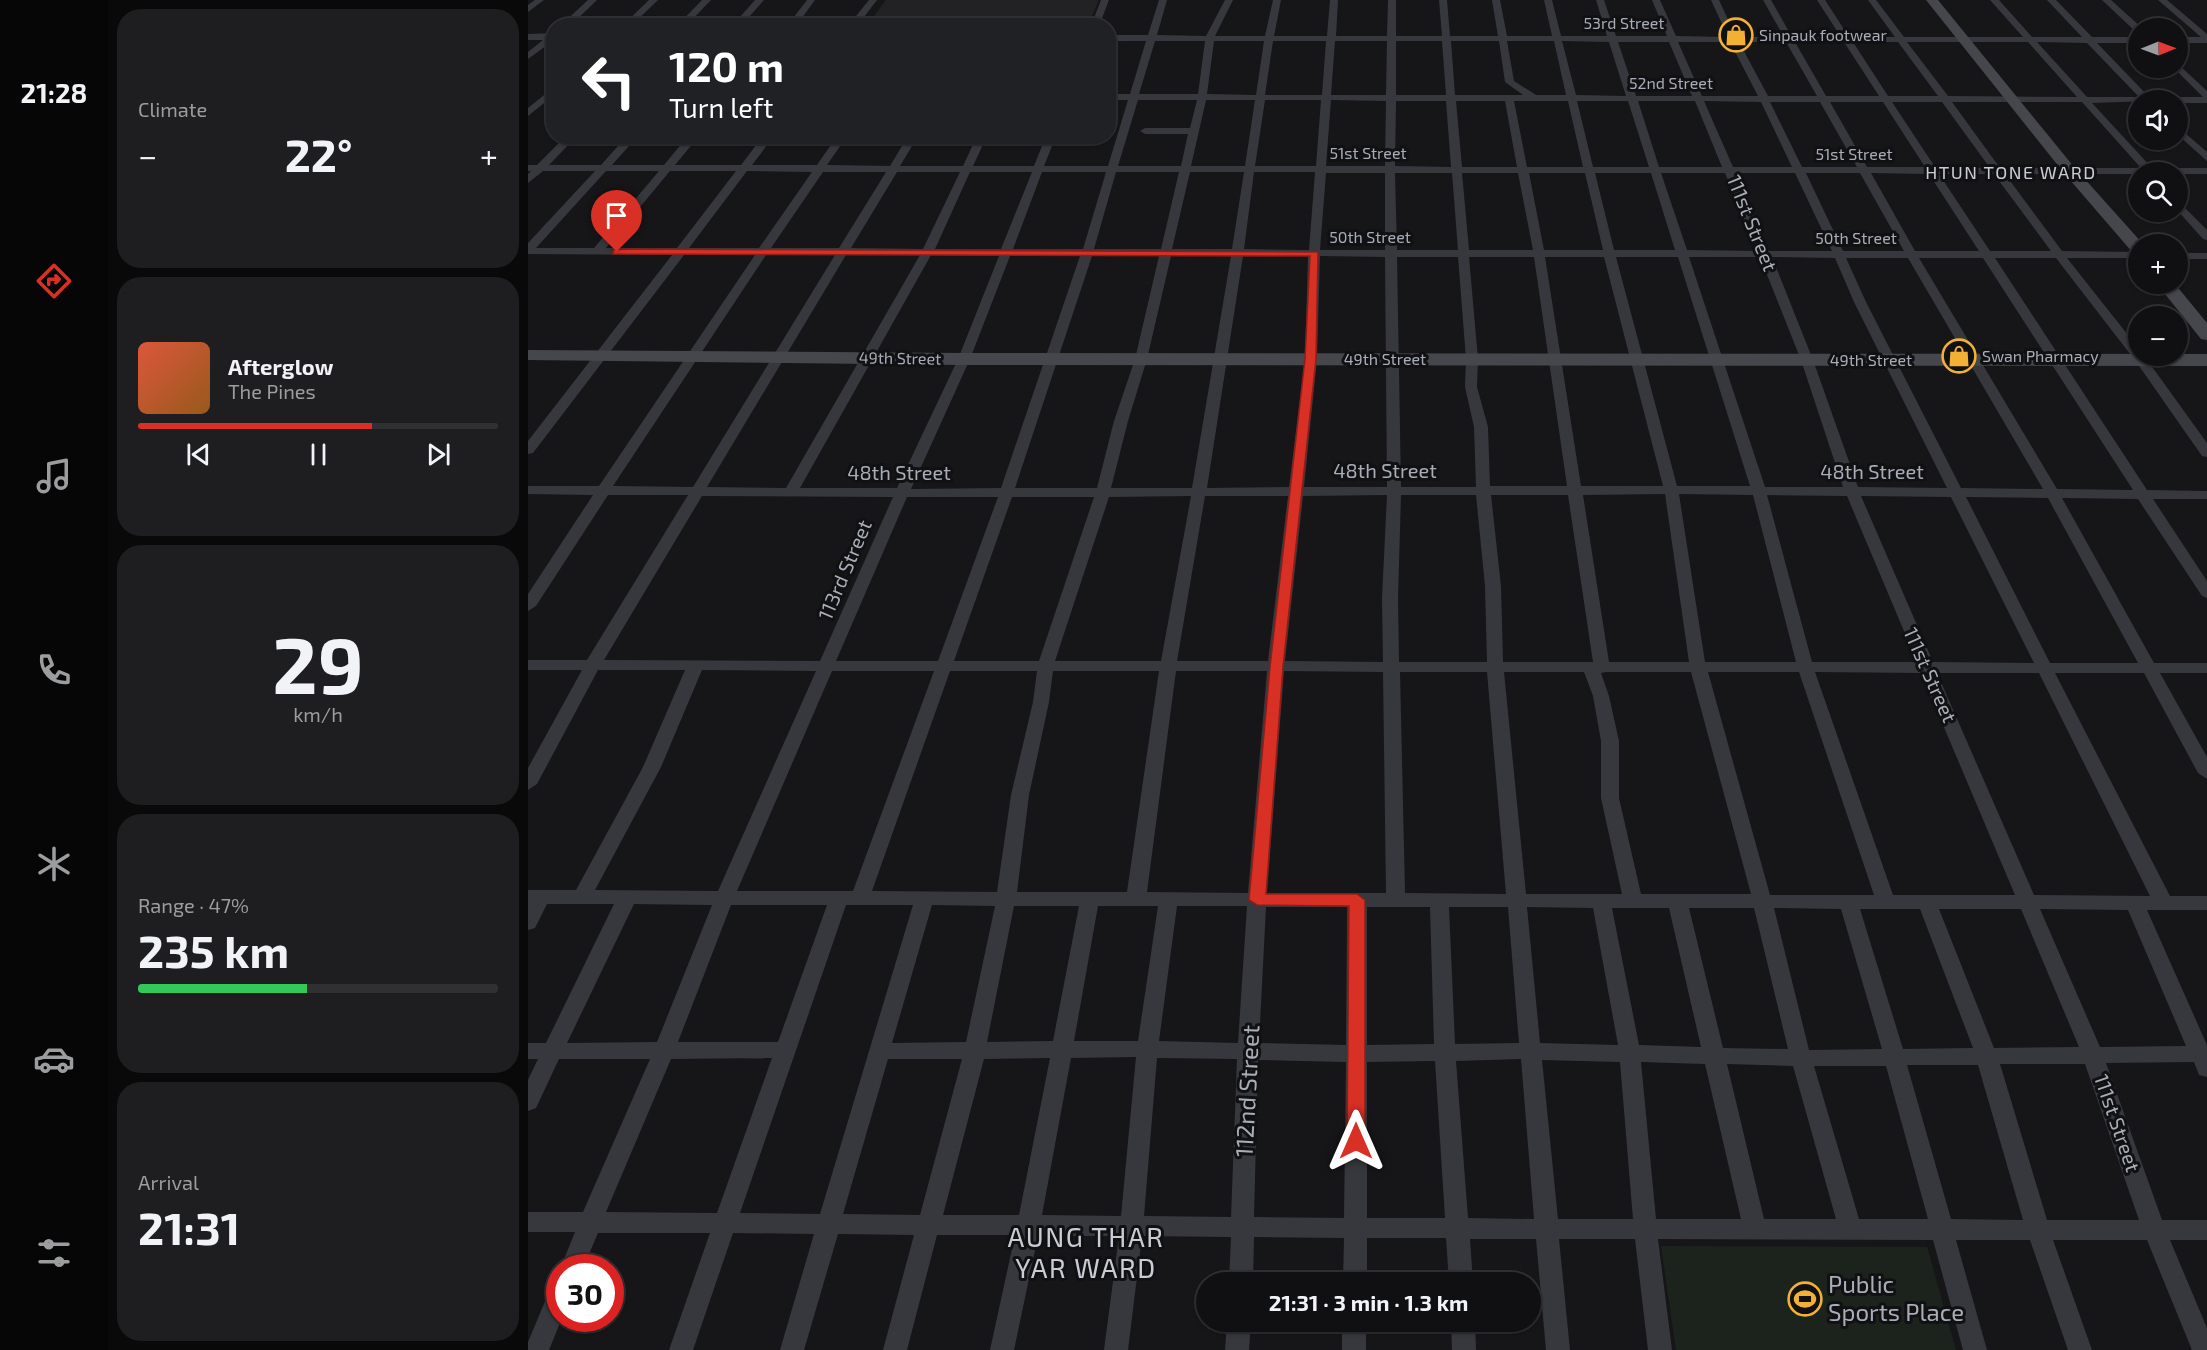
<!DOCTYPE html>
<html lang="en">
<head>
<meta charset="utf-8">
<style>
	body { margin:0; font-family:"Exo 2",sans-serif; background:#1e1e20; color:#f1f3f6; height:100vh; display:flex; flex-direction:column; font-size:22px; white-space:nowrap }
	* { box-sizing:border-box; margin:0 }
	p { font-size:20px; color:#9c9d9f }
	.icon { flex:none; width:33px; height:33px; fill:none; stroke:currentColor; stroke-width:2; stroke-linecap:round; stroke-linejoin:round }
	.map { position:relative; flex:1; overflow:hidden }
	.drawer { display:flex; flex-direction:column; gap:9px; padding:9px; background:#09090a; width:420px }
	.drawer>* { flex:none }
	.top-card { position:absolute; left:18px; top:18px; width:570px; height:126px; border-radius:24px; box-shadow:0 2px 4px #0004,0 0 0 2px #303032; background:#202124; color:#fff; overflow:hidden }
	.needle { width:39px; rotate:89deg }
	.tools { position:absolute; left:1600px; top:18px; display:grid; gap:12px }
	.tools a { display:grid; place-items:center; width:60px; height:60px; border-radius:50%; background:#101012; box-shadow:0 2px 4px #0004,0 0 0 2px #303032; font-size:30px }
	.speed { position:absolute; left:18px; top:1254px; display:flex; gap:12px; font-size:30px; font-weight:700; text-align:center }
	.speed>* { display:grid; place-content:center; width:78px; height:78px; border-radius:50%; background:#101012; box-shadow:0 2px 4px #0004,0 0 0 2px #303032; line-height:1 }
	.speed .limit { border:9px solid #d22; background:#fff; color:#111 }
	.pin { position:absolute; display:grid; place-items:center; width:51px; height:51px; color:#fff; margin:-62px -26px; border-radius:50% 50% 50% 0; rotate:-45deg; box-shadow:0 0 6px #0007 }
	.pin .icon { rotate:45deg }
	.me { position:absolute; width:66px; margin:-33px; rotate:0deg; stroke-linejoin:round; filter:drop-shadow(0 0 4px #0008) }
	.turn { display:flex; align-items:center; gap:21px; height:126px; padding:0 24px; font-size:27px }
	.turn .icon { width:78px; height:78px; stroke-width:2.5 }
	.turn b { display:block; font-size:42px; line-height:51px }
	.big { font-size:45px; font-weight:700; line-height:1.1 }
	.drawer .tile { flex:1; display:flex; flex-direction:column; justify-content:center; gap:9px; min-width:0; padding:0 21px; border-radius:24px; background:#1e1e20 }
	.drawer .dial { align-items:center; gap:0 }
	.dial b { font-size:78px; line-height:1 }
	.song { display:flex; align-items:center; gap:18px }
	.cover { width:72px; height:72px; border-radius:9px; background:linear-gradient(135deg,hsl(10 70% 55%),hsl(30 70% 35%)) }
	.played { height:6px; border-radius:3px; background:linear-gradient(90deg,#d93025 65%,#303032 65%) }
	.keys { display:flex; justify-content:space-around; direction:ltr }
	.heat { display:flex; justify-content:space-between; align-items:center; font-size:33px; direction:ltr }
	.charge { height:9px; border-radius:4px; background:linear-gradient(90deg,#34c759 47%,#303032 0) }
	.trip { position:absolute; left:668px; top:1272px; width:345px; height:60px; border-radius:30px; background:#101012; box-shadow:0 2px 4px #0004,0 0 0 2px #303032; font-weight:700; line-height:60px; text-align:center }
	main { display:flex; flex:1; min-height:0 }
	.menu { display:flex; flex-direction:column; width:108px; justify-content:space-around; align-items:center; background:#060607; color:#9c9d9f }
	.menu .icon { width:42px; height:42px }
	.menu .selected { color:#d93025 }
	.menu b { font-size:27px; color:#f1f3f6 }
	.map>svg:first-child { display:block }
	.built { fill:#222225 }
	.green { fill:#1c231d }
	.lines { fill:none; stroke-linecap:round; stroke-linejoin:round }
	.street { fill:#37383d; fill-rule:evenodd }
	.secondary { fill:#45474d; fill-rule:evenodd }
	.route { fill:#d93025; stroke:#8d1f18; stroke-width:1.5 }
	.labels { text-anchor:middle; stroke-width:6; stroke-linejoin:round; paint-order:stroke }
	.far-street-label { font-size:16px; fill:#a8adb8; stroke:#111113 }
	.far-poi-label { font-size:16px; fill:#a8adb8; stroke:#111113; text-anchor:start }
	.far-quarter-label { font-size:18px; letter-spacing:1.5px; fill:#c9ccd4; stroke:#111113 }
	.street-label { font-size:20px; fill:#a8adb8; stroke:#111113 }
	.near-street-label { font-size:24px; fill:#a8adb8; stroke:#111113 }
	.near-poi-label { font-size:24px; fill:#a8adb8; stroke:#111113; text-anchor:start }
	.near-quarter-label { font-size:27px; letter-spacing:1.5px; fill:#c9ccd4; stroke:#111113 }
</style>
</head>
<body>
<main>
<nav class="menu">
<b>21:28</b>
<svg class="icon selected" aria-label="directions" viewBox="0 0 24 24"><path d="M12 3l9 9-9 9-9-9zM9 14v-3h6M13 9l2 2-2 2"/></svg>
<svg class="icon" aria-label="music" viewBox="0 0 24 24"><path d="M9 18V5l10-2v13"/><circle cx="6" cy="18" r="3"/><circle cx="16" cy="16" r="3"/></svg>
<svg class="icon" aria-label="phone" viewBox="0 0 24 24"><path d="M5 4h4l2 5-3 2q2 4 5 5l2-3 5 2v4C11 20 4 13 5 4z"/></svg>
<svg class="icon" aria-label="climate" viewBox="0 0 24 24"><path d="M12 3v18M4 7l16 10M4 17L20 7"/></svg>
<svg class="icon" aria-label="car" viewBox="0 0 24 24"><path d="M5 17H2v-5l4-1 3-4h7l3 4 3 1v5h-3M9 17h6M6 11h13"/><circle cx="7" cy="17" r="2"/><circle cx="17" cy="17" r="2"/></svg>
<svg class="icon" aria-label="filters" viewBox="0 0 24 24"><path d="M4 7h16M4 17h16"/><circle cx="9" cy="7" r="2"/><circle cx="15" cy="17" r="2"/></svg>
</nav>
<section class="drawer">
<div class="tile"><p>Climate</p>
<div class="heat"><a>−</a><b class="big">22°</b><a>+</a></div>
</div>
<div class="tile">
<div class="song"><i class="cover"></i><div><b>Afterglow</b><p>The Pines</p></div></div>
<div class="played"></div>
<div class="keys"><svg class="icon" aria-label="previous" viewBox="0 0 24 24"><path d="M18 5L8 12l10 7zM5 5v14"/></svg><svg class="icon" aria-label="pause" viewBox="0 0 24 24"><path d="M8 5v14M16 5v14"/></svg><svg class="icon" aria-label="next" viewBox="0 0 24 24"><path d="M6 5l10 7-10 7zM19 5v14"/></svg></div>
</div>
<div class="tile dial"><b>29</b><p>km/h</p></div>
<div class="tile"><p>Range · 47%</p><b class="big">235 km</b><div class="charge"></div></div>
<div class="tile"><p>Arrival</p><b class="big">21:31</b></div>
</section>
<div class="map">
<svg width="1679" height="1350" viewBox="0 0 1679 1350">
	<rect width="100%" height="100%" fill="#161618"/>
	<path class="built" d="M358,0H571L560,25H339Z"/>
	<path class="green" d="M1133,1246L1399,1247L1428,1350H1148Z"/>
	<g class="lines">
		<path class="street" d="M7,0H16L0,12V5Z
			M60,0H69L42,26H32Z
			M121,0H130L103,26H94Z
			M174,0H183L158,26H149Z
			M227,0H236L213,26H204Z
			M279,0H287L268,26H259Z
			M341,0H349L329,26H320Z
			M573,0H581L571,26H563Z
			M631,0H639L629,35L678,36L697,0H705L687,36H737L745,0H753L746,36H799L802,0H810L808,36H859L860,0H868V36H914L911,0H919L922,36H970L964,0H972L979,36H1024L1016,0H1024L1033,36H1079L1068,0H1076L1088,36H1139L1124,0H1132L1148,36L1200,37L1183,0H1191L1208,37H1256L1235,0H1243L1264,37H1313L1289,0H1297L1321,37H1367L1340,0H1348L1376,37H1495L1462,0H1471L1504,37H1554L1519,0H1528L1564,37H1611V43H1569L1621,97H1675L1647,69L1650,64L1679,91V103H1650V100L1564,103L1624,168H1679V174H1477L1534,251L1611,252V258H1539L1611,349V356L1617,357L1679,443V457L1674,456L1609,363L1528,258H1467L1619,490L1679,491V499H1625L1679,581V598L1674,596L1610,499L1534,498L1626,663H1679V673H1632L1679,757V779L1670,773L1616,673H1527L1642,896H1679V910H1619L1679,1045V1077L1671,1075L1666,1062L1578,1063L1634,1220H1679V1240H1642L1679,1328V1350H1664L1619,1240H1525L1564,1350H1540L1502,1240H1428L1459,1350H1435L1405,1240L1130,1239L1144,1350H1120L1107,1239H1031L1042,1350H1018L1008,1239H942L945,1282H921L918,1238H839V1282H815L816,1238L726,1237L725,1282H701L703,1237L614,1236L600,1350H576L591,1236H510L486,1350H462L487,1235H409L379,1350H355L386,1235L310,1234L276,1350H252L286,1234L205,1233L165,1350H141L182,1233H70L55,1268L32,1269L47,1232H0V1212H55L122,1059H31L8,1108L0,1111V1080L10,1059H0V1043H18L86,904H19L7,928L0,930V890H48L115,767L157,670H70L9,784L0,790V768L54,670H0V660H59L160,495H80L8,606L0,611V594L65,495L0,494V486H71L227,255H156L5,453L0,454V441L144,255L0,254V243L67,171H15L0,183V174L3,171H0V165H9L38,136H49L21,165H73L99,136H110L84,165H136L160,136H171L147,165H213L235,136H246L224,165H289L309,136H319L299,165L362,166L380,136H390L372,166H435L449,136H459L445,166H506L518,136H528L516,166H580L600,100H580V94H602L618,41H580V35H620ZM627,41H677L670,94H611ZM686,41H736L728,95L679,94ZM745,41H798L794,95H737ZM807,41H859L858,95H803ZM868,41H914L918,95H868ZM923,41H971L977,82L995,95H927ZM979,41H1026L1038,95H1008L986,81ZM1034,41L1081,42L1098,96L1048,95ZM1090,42H1141L1164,96H1108ZM1150,42H1202L1230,96H1174ZM1211,42H1258L1289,96H1240ZM1267,42H1316L1351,96H1298ZM1325,42H1370L1410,96H1360ZM1379,42H1500L1549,97L1420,96ZM1509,42L1559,43L1611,97H1559ZM610,100H669L662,128H617L612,131L617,134H660L653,166H590ZM678,100H727L717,166H663ZM737,100H793L788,166H727ZM803,100L858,101L857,166H798ZM868,101H918L923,167L867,166ZM928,101H977L989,167H934ZM986,101H1040L1055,167H999ZM1049,101H1100L1121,167H1065ZM1110,101H1167L1194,167H1131ZM1176,101L1233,102L1264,167H1205ZM1242,102H1292L1329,167H1274ZM1302,102H1355L1397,167H1339ZM1364,102H1414L1462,168L1407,167ZM1424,102H1554L1613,168H1472ZM78,171H131L66,248H8ZM142,171H208L149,248H78ZM219,171L284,172L231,248H161ZM295,172H358L311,248H243ZM369,172H432L395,249L323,248ZM442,172H504L473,249H407ZM514,172H578L555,249H485ZM588,172H651L633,249H566ZM662,172H716L704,249H644ZM726,172H787L781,250L716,249ZM798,173H857V250H792ZM867,173H924L930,250H869ZM934,173H990L1005,250H941ZM1001,173H1057L1075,250H1016ZM1067,173H1123L1147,250H1086ZM1133,173H1197L1229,251L1159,250ZM1207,173H1267L1304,251H1241ZM1278,173H1332L1376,251H1315ZM1343,173L1401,174L1451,251H1387ZM1411,174H1466L1523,251H1462ZM238,255H307L165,487L85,486ZM318,255H392L258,488L179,487ZM403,255L471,256L430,359L369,488H272ZM482,256H552L473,488L383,489L442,359ZM564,256H631L607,359L586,421L569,488H487ZM643,256H703L664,488H583L600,421L619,359ZM715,256H780L777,359L761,487L679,488ZM792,256L857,257L859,487H776L789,359ZM869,257H930L938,359L937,387L946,427L948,487H873ZM941,257H1006L1039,486H962L960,427L949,387L950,359ZM1017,257H1076L1135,486H1053ZM1088,257H1150L1222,486H1149ZM1161,257H1232L1273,360L1315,487H1237ZM1244,257L1307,258L1326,302L1419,488L1330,487L1285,360ZM1318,258H1380L1515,489L1433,488L1338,302ZM1391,258H1455L1605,490L1529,489ZM1137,494L1161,662H1081L1055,495ZM1151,494L1225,495L1268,662H1177ZM859,495L854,598L855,662L757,661L775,496ZM873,495H948L957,586L959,662H871L870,598ZM963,495H1040L1065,662H975L973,586ZM1239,495L1319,496L1389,662H1284ZM174,496L365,497L292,661L76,660ZM663,496L633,661H527L581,497ZM677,496H760L740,661H649ZM1333,496L1423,497L1506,663L1405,662ZM379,497H470L410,661H308ZM484,497H566L511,661H426ZM1438,497L1520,498L1610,663H1522ZM174,670L288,671L190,891L67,890L133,767ZM304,671H406L325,891H209ZM422,671H509L505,702L483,795L469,892L344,891ZM525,671H631L599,892H489L501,795L521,702ZM648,671H739L720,893L619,892ZM756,671L855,672L858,893H739ZM872,672H959L978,894L877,893ZM976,672H1056L1065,696L1073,741V798L1094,894H998ZM1078,672H1163L1223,894H1113L1091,798V741L1081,696L1073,673ZM1180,672H1271L1346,895H1242ZM1287,672L1393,673L1487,895H1365ZM1409,673H1511L1622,896L1506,895ZM106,904L184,905L129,1042L39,1043ZM203,905H299L250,1042H150ZM318,905H385L292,1214L212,1213ZM404,905L467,906L438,1042L364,1043ZM486,906H551L525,1041L459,1042ZM570,906H630L610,1041H546ZM649,906H719L710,1043L631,1041ZM738,907H819L818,1045L731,1043ZM839,907H902L906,1044L839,1045ZM921,907H980L991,1043L927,1044ZM999,907L1065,908L1090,1045L1012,1043ZM1084,908H1141L1173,1047L1111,1045ZM1161,908H1226L1260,1049L1195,1048ZM1246,908L1313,909L1354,1049L1281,1050ZM1332,909H1392L1445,1048L1375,1049ZM1411,909H1493L1551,1047L1466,1048ZM1512,909L1600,910L1658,1046L1572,1047ZM608,1057L593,1216L514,1215L543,1058ZM244,1058L189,1213L78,1212L143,1059ZM522,1058L491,1215H415L456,1059ZM629,1058L709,1059L703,1217L616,1216ZM360,1059H434L392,1215L315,1214ZM993,1059L1006,1219L940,1218L928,1061ZM730,1060L818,1062L816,1218L726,1217ZM1014,1060L1092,1062L1105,1219H1030ZM907,1061L917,1218H839V1062ZM1113,1062L1177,1064L1213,1219H1128ZM1199,1064L1265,1066L1308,1219H1236ZM1472,1064H1557L1611,1220H1519ZM1379,1065H1450L1495,1220L1423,1219ZM1286,1066H1358L1400,1219H1331Z
			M1574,0H1583L1614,28H1611V33L1608,32Z
			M1630,0H1639L1679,34V43H1650V37H1673Z
			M26,33V40L0,59V52L15,40H0V34Z
			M26,87V95L0,116V108Z
			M1650,127L1679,152V161L1650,135Z
			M1650,201L1679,230V240L1675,239L1650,211Z
			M1650,253H1679V259H1650Z
			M32,1284V1318H34L21,1350H0V1342L23,1287Z
			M699,1322H723L721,1350H697Z
			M814,1322H838V1350H814Z
			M923,1322H947L948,1350H924Z"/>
		<path class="secondary" d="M1398,0H1410L1546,167L1615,244H1611V255L1605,253L1536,173Z
			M1629,284H1647L1679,323V340L1673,339Z
			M0,350L436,353L1679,354V366L436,365L0,360Z"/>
	</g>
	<path class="route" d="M89,249L790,252L788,359L755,667L738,894H829L837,900V1141L834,1146L828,1148L821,1146L819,1141L821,906L729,905L721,900L742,667L777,359L782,256L85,254V250Z"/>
	<defs>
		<symbol id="shop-ring" viewBox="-11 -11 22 22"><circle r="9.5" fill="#111113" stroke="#f2b134" stroke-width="1.5"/><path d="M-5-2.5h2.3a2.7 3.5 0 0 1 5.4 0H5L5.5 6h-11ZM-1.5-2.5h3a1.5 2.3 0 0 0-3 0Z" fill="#f2b134"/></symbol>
		<symbol id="stadium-ring" viewBox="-11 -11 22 22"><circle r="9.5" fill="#111113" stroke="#f2b134" stroke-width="1.5"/><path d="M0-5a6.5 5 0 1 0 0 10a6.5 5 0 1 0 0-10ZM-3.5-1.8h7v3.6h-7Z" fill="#f2b134"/></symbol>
	</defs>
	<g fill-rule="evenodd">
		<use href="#shop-ring" x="1189" y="16" width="38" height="38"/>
		<use href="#shop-ring" x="1412" y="337" width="38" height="38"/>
		<use href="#stadium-ring" x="1258" y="1280" width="38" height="38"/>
	</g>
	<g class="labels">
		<g class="far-street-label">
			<text x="1096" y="29">53rd Street</text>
			<text x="1143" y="89">52nd Street</text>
			<text x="840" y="159">51st Street</text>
			<text x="1326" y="160">51st Street</text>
			<text x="842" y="243">50th Street</text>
			<text x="1328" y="244">50th Street</text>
			<text transform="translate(372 358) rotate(1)" y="6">49th Street</text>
			<text x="857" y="365">49th Street</text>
			<text x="1343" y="366">49th Street</text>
		</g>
		<g class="far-poi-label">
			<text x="1231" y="41">Sinpauk footwear</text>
			<text x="1454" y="362">Swan Pharmacy</text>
		</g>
		<g class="far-quarter-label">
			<text x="1483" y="179">HTUN TONE WARD</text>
		</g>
		<g class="street-label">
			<text transform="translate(1224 223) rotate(68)" y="7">111st Street</text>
			<text x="857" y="478">48th Street</text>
			<text x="1344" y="479">48th Street</text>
			<text x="371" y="480">48th Street</text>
			<text transform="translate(317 570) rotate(-67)" y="7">113rd Street</text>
			<text transform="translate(1402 675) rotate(66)" y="7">111st Street</text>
			<text transform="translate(1589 1123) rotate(71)" y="7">111st Street</text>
		</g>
		<g class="near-street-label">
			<text transform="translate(720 1091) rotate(-87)" y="8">112nd Street</text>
		</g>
		<g class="near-poi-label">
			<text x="1300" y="1293">Public<tspan x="1300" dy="28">Sports Place</tspan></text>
		</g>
		<g class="near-quarter-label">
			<text x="558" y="1247">AUNG THAR<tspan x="558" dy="31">YAR WARD</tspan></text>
		</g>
	</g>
</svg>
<div class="tools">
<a><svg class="needle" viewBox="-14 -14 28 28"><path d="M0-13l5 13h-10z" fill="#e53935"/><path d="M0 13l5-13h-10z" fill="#9c9d9f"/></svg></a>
<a><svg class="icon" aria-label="sound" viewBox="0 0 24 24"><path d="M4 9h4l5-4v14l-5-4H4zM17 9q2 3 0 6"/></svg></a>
<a><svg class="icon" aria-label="search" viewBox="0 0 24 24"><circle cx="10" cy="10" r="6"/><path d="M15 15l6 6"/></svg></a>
<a>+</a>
<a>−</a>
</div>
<div class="speed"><div class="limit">30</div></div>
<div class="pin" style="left:89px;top:252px;background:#d93025"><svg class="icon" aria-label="arrive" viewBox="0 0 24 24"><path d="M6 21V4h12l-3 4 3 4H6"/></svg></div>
<svg class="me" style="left:828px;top:1141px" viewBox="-20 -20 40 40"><path d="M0-17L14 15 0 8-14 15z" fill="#d93025" stroke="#fff" stroke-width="4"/></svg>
<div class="trip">21:31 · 3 min · 1.3 km</div>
<div class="top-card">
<div class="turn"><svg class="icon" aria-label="left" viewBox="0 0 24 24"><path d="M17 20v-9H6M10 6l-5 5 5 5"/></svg><div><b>120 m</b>Turn left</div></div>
</div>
</div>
</main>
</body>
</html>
